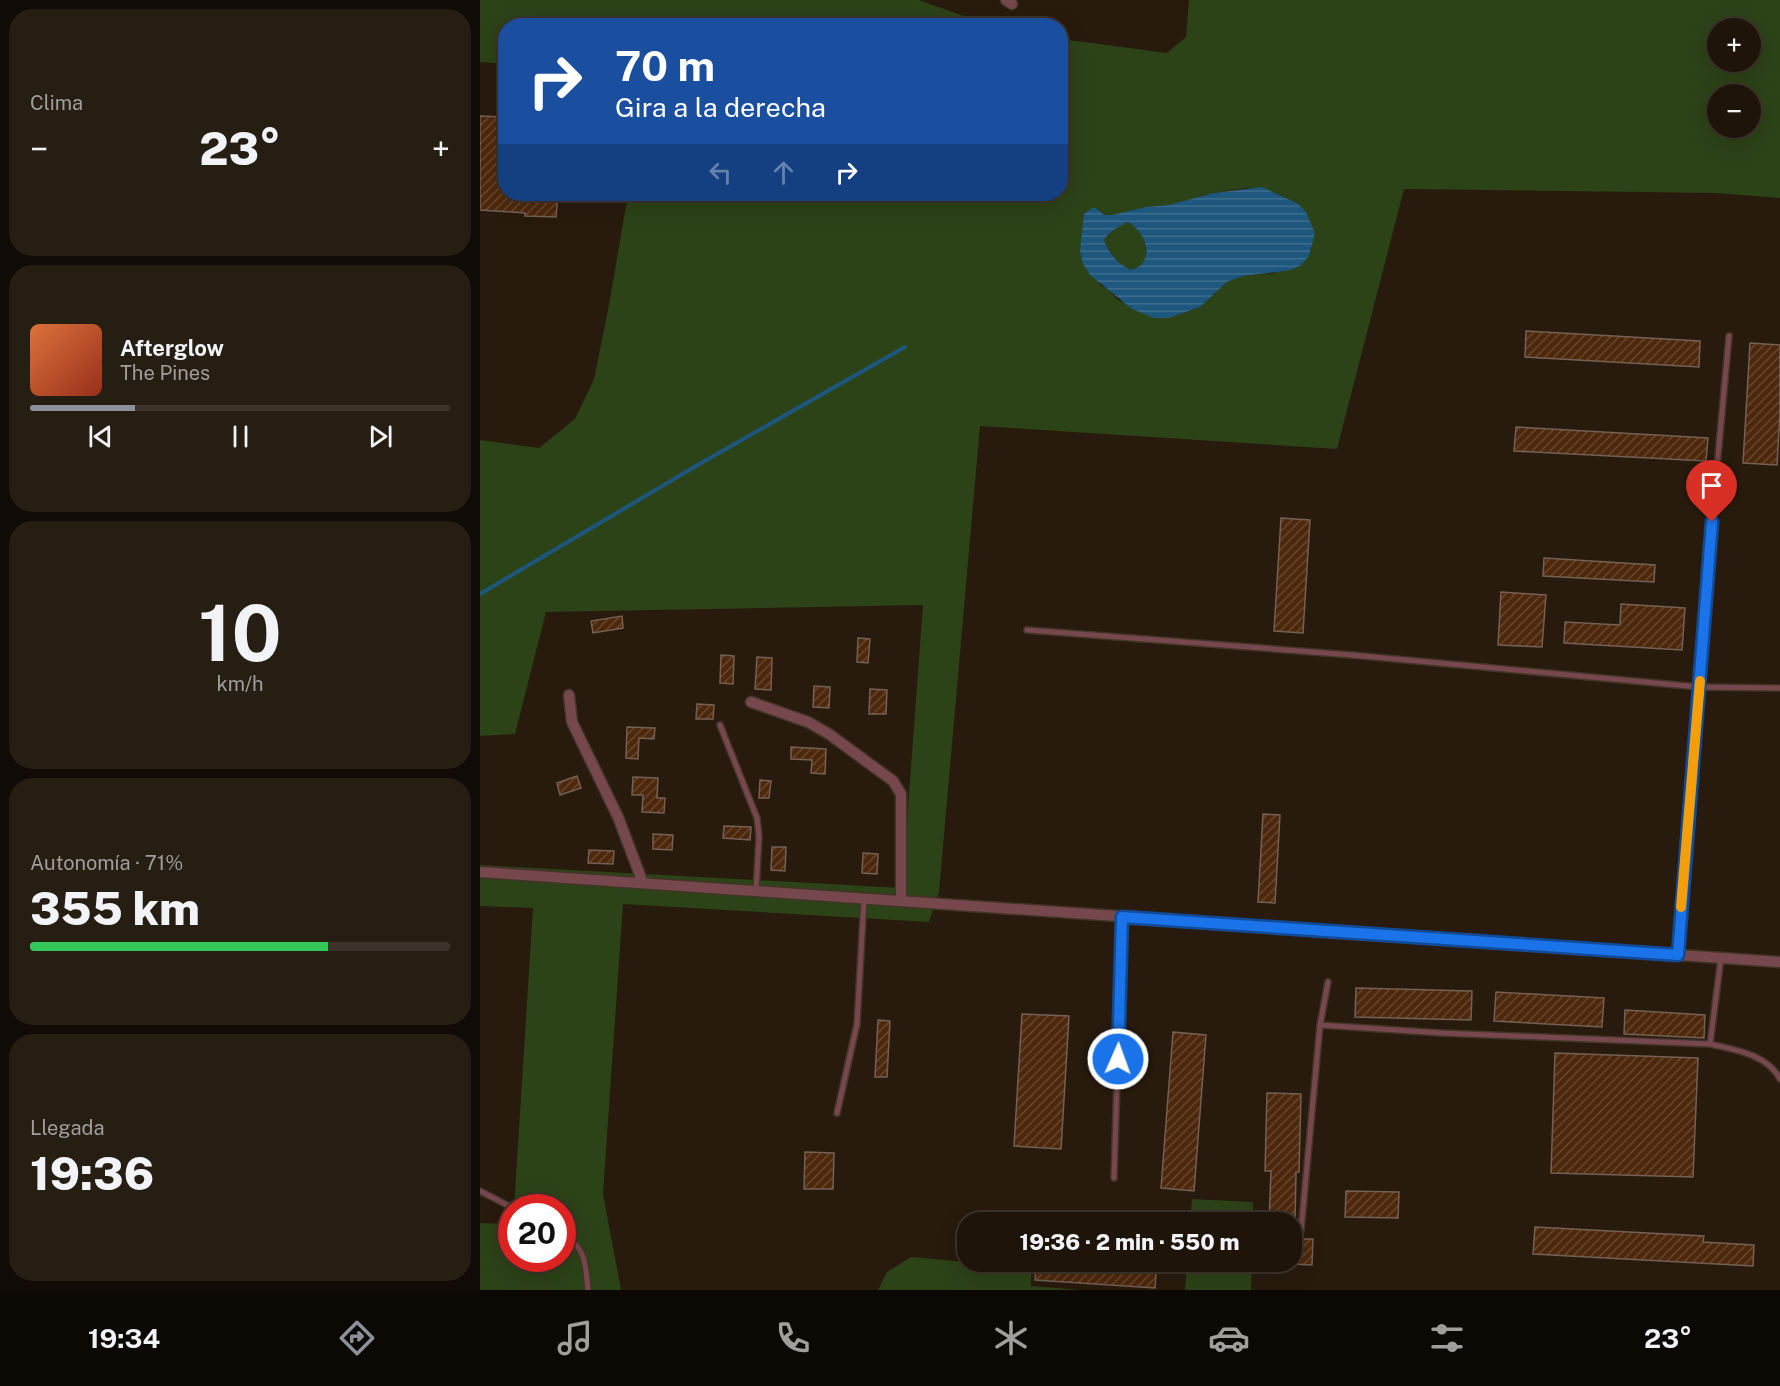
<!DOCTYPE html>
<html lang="es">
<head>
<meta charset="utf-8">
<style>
	body { margin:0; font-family:"Public Sans",sans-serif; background:#261d13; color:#f1f3f6; height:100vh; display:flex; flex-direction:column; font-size:22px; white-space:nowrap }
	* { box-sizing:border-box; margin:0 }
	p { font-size:20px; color:#a19e9c }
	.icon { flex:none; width:33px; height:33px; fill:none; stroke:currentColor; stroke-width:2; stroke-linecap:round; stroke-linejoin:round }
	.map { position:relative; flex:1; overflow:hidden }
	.drawer { display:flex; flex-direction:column; gap:9px; padding:9px; background:#100b06; width:480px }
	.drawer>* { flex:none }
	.top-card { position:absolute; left:18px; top:18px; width:570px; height:183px; border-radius:24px; box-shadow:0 6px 24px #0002,0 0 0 2px #3c332b; background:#1a4fa0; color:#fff; overflow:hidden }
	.fabs { position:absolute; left:1227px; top:18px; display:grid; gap:12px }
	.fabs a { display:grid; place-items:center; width:54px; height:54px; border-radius:50%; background:#1e140a; box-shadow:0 6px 24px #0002,0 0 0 2px #3c332b; font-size:30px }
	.speed { position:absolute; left:18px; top:1194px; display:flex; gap:12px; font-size:30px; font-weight:700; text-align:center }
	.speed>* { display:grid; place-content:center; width:78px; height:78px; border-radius:50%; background:#1e140a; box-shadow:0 6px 24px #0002,0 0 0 2px #3c332b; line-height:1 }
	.speed .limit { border:9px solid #d22; background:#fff; color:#111 }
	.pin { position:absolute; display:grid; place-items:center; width:51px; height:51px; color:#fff; margin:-62px -26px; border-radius:50% 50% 50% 0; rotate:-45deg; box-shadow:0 0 6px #0007 }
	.pin .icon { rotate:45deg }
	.me { position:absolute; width:66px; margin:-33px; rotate:2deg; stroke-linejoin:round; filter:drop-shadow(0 0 4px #0008) }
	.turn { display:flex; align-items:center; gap:21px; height:126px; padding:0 18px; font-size:27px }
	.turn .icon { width:78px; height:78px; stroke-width:2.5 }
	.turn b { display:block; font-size:42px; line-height:51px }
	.lanes { display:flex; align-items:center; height:57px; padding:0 18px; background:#0003; justify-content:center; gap:30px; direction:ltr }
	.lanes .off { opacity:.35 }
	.big { font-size:45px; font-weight:800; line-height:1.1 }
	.drawer .card { flex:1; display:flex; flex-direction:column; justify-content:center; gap:9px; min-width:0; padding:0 21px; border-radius:24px; background:#261d13 }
	.drawer .dial { align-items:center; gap:0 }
	.dial b { font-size:78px; line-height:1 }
	.song { display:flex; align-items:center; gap:18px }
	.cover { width:72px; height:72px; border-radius:9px; background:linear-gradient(135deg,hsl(20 70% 55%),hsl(10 70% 35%)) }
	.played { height:6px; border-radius:3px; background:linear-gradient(90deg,#8c9099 25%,#3c332b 25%) }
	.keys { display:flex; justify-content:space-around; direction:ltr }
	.heat { display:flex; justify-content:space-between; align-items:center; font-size:33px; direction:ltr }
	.charge { height:9px; border-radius:4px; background:linear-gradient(90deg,#34c759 71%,#3c332b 0) }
	.trip { position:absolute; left:477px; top:1212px; width:345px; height:60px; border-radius:24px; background:#1e140a; box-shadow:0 6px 24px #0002,0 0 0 2px #3c332b; font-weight:800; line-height:60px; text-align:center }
	.dock { display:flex; height:96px; justify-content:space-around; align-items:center; background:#0c0804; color:#a19e9c }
	.dock .icon { width:42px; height:42px }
	.dock .selected { color:#8c9099 }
	.dock b { font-size:27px; color:#f1f3f6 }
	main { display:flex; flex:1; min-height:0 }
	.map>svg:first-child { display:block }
	.grass { fill:#2c4217; fill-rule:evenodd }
	.water { fill:url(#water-rules); fill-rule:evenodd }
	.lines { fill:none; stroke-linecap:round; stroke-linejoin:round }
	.stream { stroke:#1e577d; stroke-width:4 }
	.building { fill:url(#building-hatch); stroke:#746054; stroke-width:1.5 }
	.lane-casing { stroke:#423528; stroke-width:8 }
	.street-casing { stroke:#423528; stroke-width:13 }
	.lane { stroke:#76474c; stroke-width:5 }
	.street { stroke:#76474c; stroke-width:10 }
	.route-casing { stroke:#114b97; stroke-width:15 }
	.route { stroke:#1a73e8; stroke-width:10 }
	.slow { stroke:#f59e0b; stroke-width:10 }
</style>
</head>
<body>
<main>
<section class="drawer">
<div class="card"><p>Clima</p>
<div class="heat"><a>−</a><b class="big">23°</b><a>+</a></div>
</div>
<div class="card">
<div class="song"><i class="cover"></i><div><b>Afterglow</b><p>The Pines</p></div></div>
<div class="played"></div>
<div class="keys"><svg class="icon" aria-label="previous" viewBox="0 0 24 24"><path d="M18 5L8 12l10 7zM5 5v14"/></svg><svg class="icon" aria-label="pause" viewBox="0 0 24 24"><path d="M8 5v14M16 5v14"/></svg><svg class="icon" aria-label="next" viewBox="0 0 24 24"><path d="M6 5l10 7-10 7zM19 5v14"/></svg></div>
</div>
<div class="card dial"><b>10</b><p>km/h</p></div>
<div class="card"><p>Autonomía · 71%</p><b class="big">355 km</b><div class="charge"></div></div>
<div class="card"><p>Llegada</p><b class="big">19:36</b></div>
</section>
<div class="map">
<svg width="1300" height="1290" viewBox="0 0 1300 1290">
	<defs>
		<pattern id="water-rules" width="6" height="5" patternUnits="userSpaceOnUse" patternTransform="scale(1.5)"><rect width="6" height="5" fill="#1e577d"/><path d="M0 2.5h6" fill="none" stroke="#3e6f8e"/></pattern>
		<pattern id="building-hatch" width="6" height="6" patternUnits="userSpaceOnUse" patternTransform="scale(1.5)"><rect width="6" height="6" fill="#4e280c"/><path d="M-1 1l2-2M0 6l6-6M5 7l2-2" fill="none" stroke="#67472e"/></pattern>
	</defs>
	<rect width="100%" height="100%" fill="#281a0d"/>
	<path class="grass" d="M0,0H439L509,25L26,26L25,64L0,62Z
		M709,0H1300V198L1236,193L924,189L857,449L500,426L459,892L449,922L143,904L123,1194L141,1290H0V1223L31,1224L32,1258H82V1208L34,1207L53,908L0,906V865L422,888L443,605L66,612L35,734L0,736V440L59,448L95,419L114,379L129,305L148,194H580L581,39L687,53L706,37ZM1238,28H1270V62H1238ZM1238,94H1270V128H1238ZM766,188L791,191L817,203L832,245L829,256L794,273L763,276L747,282L720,307L689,318L638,300L629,290L620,285L602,236L605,214L616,208L624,215H632L665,207L688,205L734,193Z
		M648,222C663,231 667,242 666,259L657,268L651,270C637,264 629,254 624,240C630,231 638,227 648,222Z
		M712,1199L773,1202V1222H710Z
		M431,1257L551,1268V1286L601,1290H398L407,1272Z
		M707,1262H772L771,1290H705Z"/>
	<path class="water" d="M782,187L817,203L826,212L835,233L829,256L821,265L811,270L763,276L747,282L720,307L689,318H674L652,309L610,275L603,264L600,251L604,214L612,208H616L624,215H632L665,207L688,205L734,193ZM648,222C666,232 677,262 651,270C638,264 629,254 624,240C630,231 638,227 648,222Z"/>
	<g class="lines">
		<path class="stream" d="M0,594L216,466L425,347"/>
	</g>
	<path class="building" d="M0,116L26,117V194H78L76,217L45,216V213L0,210Z
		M1046,331L1220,341L1219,367L1045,357Z
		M1270,343L1300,345V413L1297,465L1263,463Z
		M1036,427L1228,438L1226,461L1034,451Z
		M801,518L830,520L823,633L794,631Z
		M1064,558L1175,565L1174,582L1063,576Z
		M1021,592L1066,595L1062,647L1018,645Z
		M1141,604L1205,608L1202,650L1084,643L1085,622L1140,625Z
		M142,616L143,628L113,633L111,621Z
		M378,638L390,639L388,663L377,662Z
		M241,655L254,656L253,684L240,683Z
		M277,657L292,658L291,690L275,689Z
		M334,686L350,687L349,708L333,707Z
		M390,689L407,690L406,714H389Z
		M217,704L234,705L233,719H216Z
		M147,727L175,728L174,739L159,738L158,759L146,758Z
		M311,747L346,749L345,774L331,773L332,760L311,759Z
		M97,776L101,788L80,795L77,783Z
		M153,777L178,778L177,798H185L184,813L162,812L163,795H152Z
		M280,780L291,781L289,798H279Z
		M783,814L800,815L795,903L778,902Z
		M244,826L271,827L270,840L243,838Z
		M173,834L193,835L192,850L173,849Z
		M292,847H306L305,871L291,870Z
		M109,850L134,851L133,864L108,863Z
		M383,853L398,854L397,874L382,873Z
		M876,988L992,991L991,1020L875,1017Z
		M1016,992L1124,998L1122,1027L1014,1021Z
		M1145,1010L1225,1015L1224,1038L1144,1034Z
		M542,1014L589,1016L581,1149L534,1146Z
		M398,1020L410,1021L407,1077H395Z
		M693,1032L726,1035L714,1191L681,1188Z
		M1075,1053L1218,1058L1213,1177L1071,1173Z
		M787,1093L821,1094L819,1172H816L815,1222H789L791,1171H785Z
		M325,1152L354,1153L353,1189H324Z
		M866,1191L919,1192L918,1218L865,1217Z
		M1055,1227L1224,1236L1223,1242L1274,1245L1273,1266L1053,1254Z
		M812,1239H833L832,1265L812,1264Z
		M556,1262H677L675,1288L555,1280Z"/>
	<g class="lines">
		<defs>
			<path id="lane" d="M1232,522L1249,336
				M547,630L872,655L1219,687L1300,688
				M240,725L277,818L279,836L276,891
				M840,1025L962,1033L1230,1044C1255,1050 1287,1054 1300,1079
				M1230,1044L1241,958
				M357,1113L377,1024L384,899
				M634,1178L642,917
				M0,1191L33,1208
				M821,1231L840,1025L848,982
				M82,1233C107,1249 105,1263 108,1290"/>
			<path id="street" d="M526,0L532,4
				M89,695L92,722L138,817L163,883
				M271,702L328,722L349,734L413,781L421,794V901
				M0,872L1300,962
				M1198,955L1232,522"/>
		</defs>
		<use href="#lane" class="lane-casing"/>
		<use href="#street" class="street-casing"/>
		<use href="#lane" class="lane"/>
		<use href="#street" class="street"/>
	</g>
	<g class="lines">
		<defs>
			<path id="route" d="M638,1059L642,917L1198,955L1232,522"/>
		</defs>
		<use href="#route" class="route-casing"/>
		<use href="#route" class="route"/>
		<path class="slow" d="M1201,907L1220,681"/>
	</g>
</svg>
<div class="fabs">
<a>+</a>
<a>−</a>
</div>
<div class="speed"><div class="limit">20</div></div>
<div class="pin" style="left:1232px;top:522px;background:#d93025"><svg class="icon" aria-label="arrive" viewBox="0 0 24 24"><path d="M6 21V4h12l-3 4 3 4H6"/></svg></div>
<svg class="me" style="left:638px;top:1059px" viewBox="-20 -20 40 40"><circle r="17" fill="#1a73e8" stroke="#fff" stroke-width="3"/><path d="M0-11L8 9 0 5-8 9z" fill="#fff"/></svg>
<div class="trip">19:36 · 2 min · 550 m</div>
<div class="top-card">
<div class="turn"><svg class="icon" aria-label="right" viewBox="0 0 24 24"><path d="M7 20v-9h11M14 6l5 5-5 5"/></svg><div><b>70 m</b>Gira a la derecha</div></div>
<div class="lanes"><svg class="icon off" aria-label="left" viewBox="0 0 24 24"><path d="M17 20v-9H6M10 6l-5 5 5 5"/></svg><svg class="icon off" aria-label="ahead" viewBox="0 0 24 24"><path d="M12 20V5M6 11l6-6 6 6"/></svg><svg class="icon" aria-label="right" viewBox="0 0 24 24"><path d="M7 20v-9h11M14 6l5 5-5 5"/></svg></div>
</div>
</div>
</main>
<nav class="dock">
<b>19:34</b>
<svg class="icon selected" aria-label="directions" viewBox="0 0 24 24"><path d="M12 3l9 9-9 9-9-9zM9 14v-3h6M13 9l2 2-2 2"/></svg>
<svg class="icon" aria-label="music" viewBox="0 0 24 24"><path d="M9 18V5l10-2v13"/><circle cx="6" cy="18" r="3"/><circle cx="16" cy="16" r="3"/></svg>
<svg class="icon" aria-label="phone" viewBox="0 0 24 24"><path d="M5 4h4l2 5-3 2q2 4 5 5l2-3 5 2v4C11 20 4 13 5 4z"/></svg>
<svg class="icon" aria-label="climate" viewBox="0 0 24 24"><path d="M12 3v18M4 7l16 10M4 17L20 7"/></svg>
<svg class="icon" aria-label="car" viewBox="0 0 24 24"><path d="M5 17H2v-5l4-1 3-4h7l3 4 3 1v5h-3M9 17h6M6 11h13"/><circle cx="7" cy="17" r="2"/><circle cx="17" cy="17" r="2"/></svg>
<svg class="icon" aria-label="filters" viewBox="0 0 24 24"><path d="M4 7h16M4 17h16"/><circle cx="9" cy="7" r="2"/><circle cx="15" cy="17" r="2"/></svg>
<b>23°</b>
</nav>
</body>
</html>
